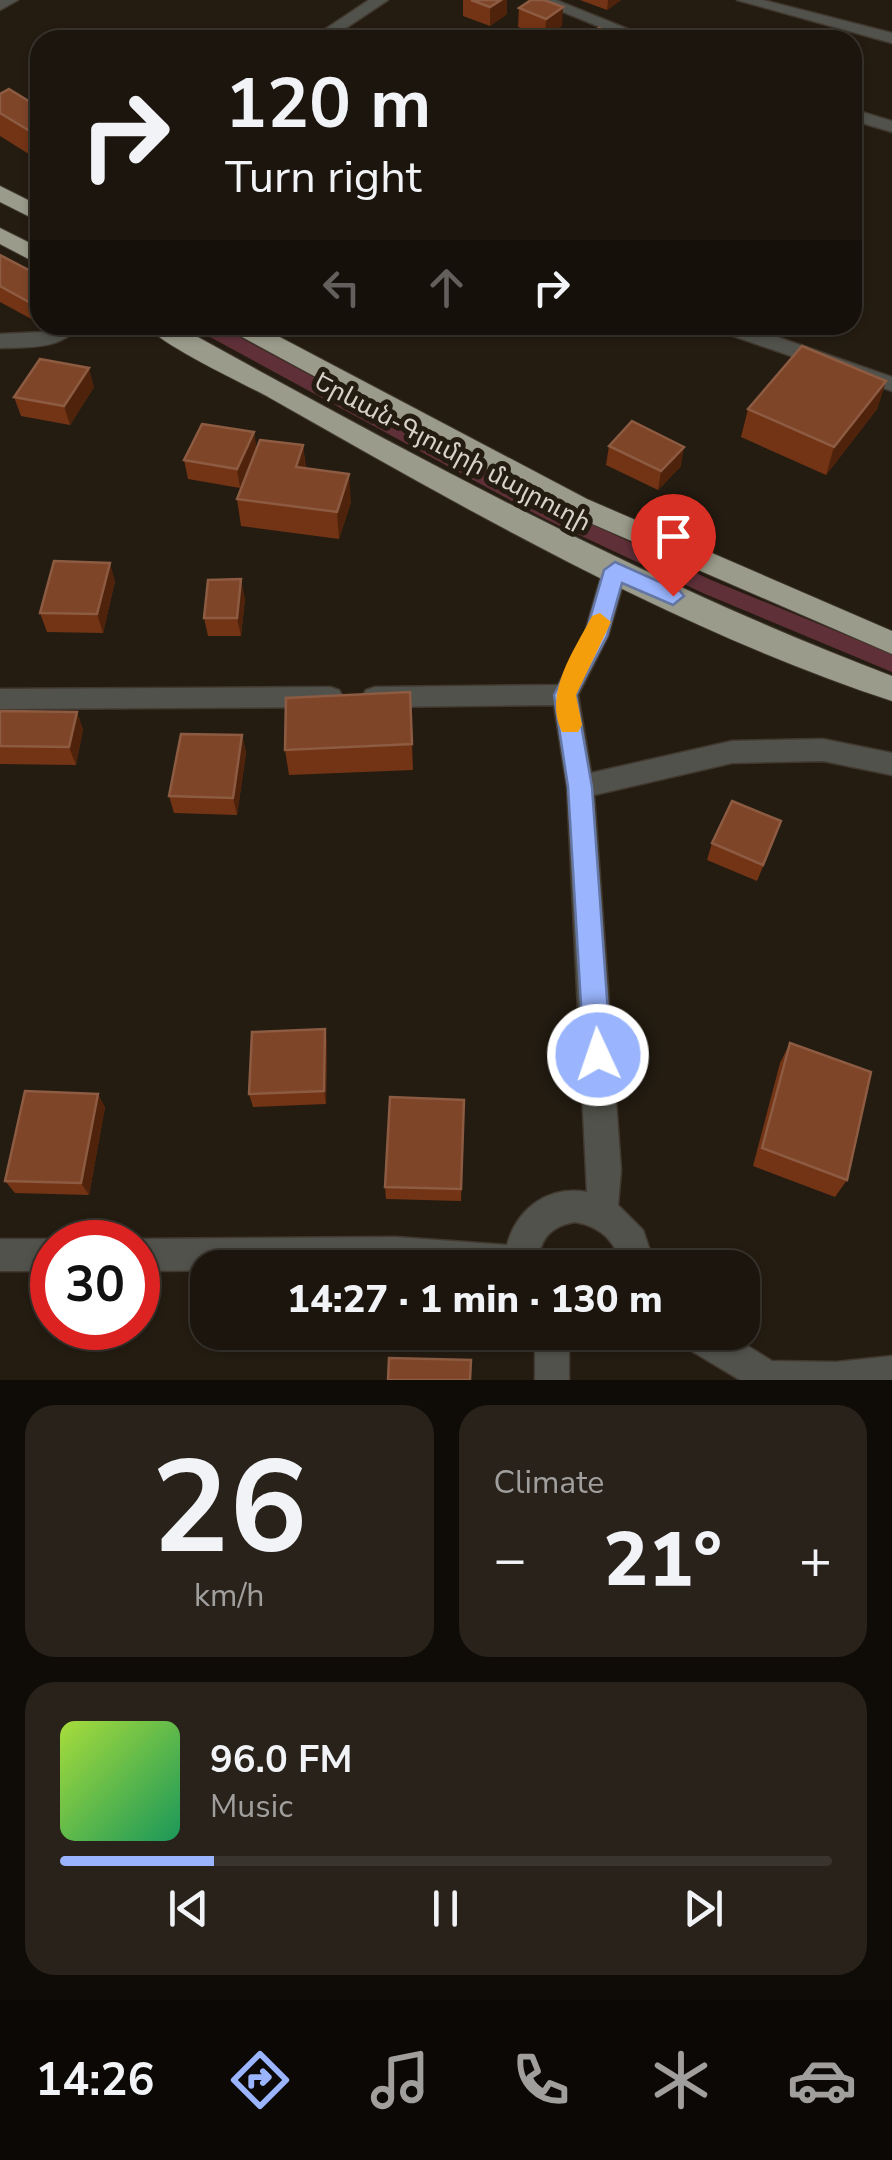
<!DOCTYPE html>
<html lang="en">
<head>
<meta charset="utf-8">
<style>
	body { margin:0; font-family:"Nunito Sans","Noto Sans Armenian",sans-serif; background:#28221b; color:#f1f3f6; height:100vh; display:flex; flex-direction:column; font-size:38px; white-space:nowrap }
	* { box-sizing:border-box; margin:0 }
	p { font-size:32px; color:#a09f9d }
	.icon { flex:none; width:55px; height:55px; fill:none; stroke:currentColor; stroke-width:2; stroke-linecap:round; stroke-linejoin:round }
	.map { position:relative; height:1380px; overflow:hidden }
	.drawer { display:flex; flex-direction:column; gap:25px; padding:25px; background:#0f0c07; flex:1 }
	.drawer>* { flex:none }
	.hud { position:absolute; left:30px; top:30px; width:832px; height:305px; border-radius:30px; box-shadow:0 2px 8px #0004,0 0 0 2px #39342e; background:#1b150d; color:#f1f3f6; overflow:hidden }
	.speed { position:absolute; left:30px; top:1220px; display:flex; gap:20px; font-size:50px; font-weight:700; text-align:center }
	.speed>* { display:grid; place-content:center; width:130px; height:130px; border-radius:50%; background:#1b150d; box-shadow:0 2px 8px #0004,0 0 0 2px #39342e; line-height:1 }
	.speed .limit { border:15px solid #d22; background:#fff; color:#111 }
	.pin { position:absolute; display:grid; place-items:center; width:85px; height:85px; color:#fff; margin:-102px -42px; border-radius:50% 50% 50% 0; rotate:-45deg; box-shadow:0 0 10px #0007 }
	.pin .icon { rotate:45deg }
	.me { position:absolute; width:110px; margin:-55px; rotate:357deg; stroke-linejoin:round; filter:drop-shadow(0 0 8px #0008) }
	.turn { display:flex; align-items:center; gap:35px; height:210px; padding:0 30px; font-size:45px }
	.turn .icon { width:130px; height:130px; stroke-width:2.5 }
	.turn b { display:block; font-size:70px; line-height:85px }
	.lanes { display:flex; align-items:center; height:95px; padding:0 30px; background:#0003; justify-content:center; gap:50px; direction:ltr }
	.lanes .off { opacity:.35 }
	.big { font-size:75px; font-weight:800; line-height:1.1 }
	.drawer .card { flex:1; display:flex; flex-direction:column; justify-content:center; gap:15px; min-width:0; padding:0 35px; border-radius:30px; background:#28221b }
	.drawer .dial { align-items:center; gap:0 }
	.dial b { font-size:130px; line-height:1 }
	.song { display:flex; align-items:center; gap:30px }
	.cover { width:120px; height:120px; border-radius:15px; background:linear-gradient(135deg,hsl(80 70% 55%),hsl(150 70% 35%)) }
	.played { height:10px; border-radius:5px; background:linear-gradient(90deg,#9ab5fd 20%,#39342e 20%) }
	.keys { display:flex; justify-content:space-around; direction:ltr }
	.heat { display:flex; justify-content:space-between; align-items:center; font-size:55px; direction:ltr }
	.drawer .tiles { flex:1; display:grid; gap:25px; grid-template-columns:1fr 1fr }
	.card:last-child { grid-column:span 2 }
	.trip { position:absolute; left:190px; top:1250px; width:570px; height:100px; border-radius:30px; background:#1b150d; box-shadow:0 2px 8px #0004,0 0 0 2px #39342e; font-weight:800; line-height:100px; text-align:center }
	.menu { display:flex; height:160px; justify-content:space-around; align-items:center; background:#0b0805; color:#a09f9d }
	.menu .icon { width:70px; height:70px }
	.menu .selected { color:#9ab5fd }
	.menu b { font-size:45px; color:#f1f3f6 }
	.map>svg:first-child { display:block }
	.green { fill:#603039 }
	.lines { fill:none; stroke-linecap:round; stroke-linejoin:round }
	.street-casing { stroke:#41392f; stroke-width:3 }
	.highway-casing { stroke:#41392f; stroke-width:2 }
	.street { fill:#52524c; fill-rule:evenodd }
	.highway { fill:#9b9b8b; fill-rule:evenodd }
	.wall { fill:#733415 }
	.shaded-wall { fill:#4f230b }
	.building { fill:#7e4528; stroke:#8c5b42; stroke-width:2.5 }
	.route { fill:#9ab5fd; stroke:#6476a4; stroke-width:2.5 }
	.slow { fill:#f59e0b }
	.labels { text-anchor:middle; stroke-width:10; stroke-linejoin:round; paint-order:stroke }
	.street-label { font-size:25px; fill:#d8d2cb; stroke:#241c11 }
</style>
</head>
<body>
<div class="map">
<svg width="892" height="1380" viewBox="0 0 892 1380">
	<rect width="100%" height="100%" fill="#241c11"/>
	<path class="green" d="M188,325H217L553,506L711,580L892,654V672L705,594L543,518Z"/>
	<g class="lines">
		<defs>
			<path id="street" d="M0,0H18L0,10Z
				M369,0H388L328,40H309Z
				M534,0H556L655,40H632Z
				M737,0H763L892,33V43Z
				M852,109L892,121V132L852,120Z
				M58,325H80C61,350 29,347 0,348V334L45,332Z
				M713,325H743L892,377V391L716,330Z
				M615,561L627,570L608,636L578,695L591,773L732,741L823,739L892,753V775L823,761L732,763L594,795L621,1170L618,1205L643,1230L656,1268H623C615,1241 602,1227 575,1222C547,1227 540,1241 536,1268L138,1271V1242H129L138,1239L396,1237L507,1245C517,1208 549,1185 587,1192L567,787L554,705L375,707L366,704L362,697L366,690L375,687L558,685L584,636L603,570Z
				M330,687L339,690L343,697L339,704L330,707L0,709V689Z
				M0,1239H52L61,1242H52V1271H0Z
				M535,1332H569V1380H535Z
				M675,1332H725L772,1361L836,1362L892,1356V1380H740L680,1344Z"/>
			<path id="highway" d="M0,186L40,206V222L0,202Z
				M0,228L40,248V265L0,244Z
				M146,325H176C410,454 642,581 892,676V701C674,629 469,511 270,398C243,383 162,346 146,325Z
				M226,325H257L587,499L892,631V654L567,513L229,330Z"/>
		</defs>
		<use href="#street" class="street-casing"/>
		<use href="#highway" class="highway-casing"/>
		<use href="#street" class="street"/>
		<use href="#highway" class="highway"/>
	</g>
	<path class="wall" d="M463,0H507V14L490,26L463,16Z
		M531,0L562,26L545,37L518,27L519,8Z
		M580,0H621L607,10Z
		M0,94L40,108V161L0,136Z
		M0,255L40,276V318L35,321L0,302Z
		M886,381L877,409L826,475L741,437L748,409Z
		M94,387L70,425L21,416L14,397Z
		M254,432L256,448L303,445L306,469L351,502L339,539L241,526L237,499L247,472L240,488L188,479L184,460Z
		M609,446L681,466L658,490L606,465Z
		M115,581L103,633L47,632L40,613Z
		M245,598L241,636H208L204,618Z
		M410,692L413,770L289,775L285,750Z
		M0,711L83,729L76,765L0,764Z
		M242,735L246,753L237,815L174,813L169,796Z
		M775,838L757,881L707,860L712,843Z
		M325,1029L327,1044L326,1104L253,1107L249,1094Z
		M790,1043L847,1180L835,1197L753,1166L780,1063Z
		M464,1100L461,1201L386,1199L385,1187Z
		M105,1107L89,1195L15,1193L5,1181Z"/>
	<path class="shaded-wall" d="M501,0H507V14L490,26V7Z
		M608,0H621L607,10Z
		M563,7L562,26L545,37L546,19Z
		M40,295V318L35,321L29,302Z
		M89,368L94,387L70,425L64,406Z
		M886,381L877,409L826,475L834,447Z
		M254,432L257,451L240,488L237,469Z
		M303,445L306,473L296,467Z
		M684,447L681,466L658,490L661,471Z
		M349,474L351,502L339,539L337,512Z
		M110,563L115,581L103,633L97,614Z
		M241,579L245,598L241,636L237,618Z
		M77,712L83,729L76,765L69,747Z
		M242,735L246,753L237,815L233,798Z
		M325,1029L327,1044L326,1104L324,1091Z
		M98,1094L105,1107L89,1195L81,1183Z"/>
	<path class="building" d="M471,0H501L490,7Z
		M531,0H544L563,7L546,19L519,8Z
		M599,28L628,38L626,40H583Z
		M9,89L40,108V137L0,113V94Z
		M0,255L40,276V295L29,302L0,286Z
		M802,346L886,381L834,447L748,409Z
		M40,359L89,368L64,406L14,397Z
		M632,421L684,447L661,471L609,446Z
		M202,424L254,432L237,469L184,460Z
		M260,440L303,445L296,467L349,474L337,512L237,499Z
		M54,561L110,563L97,614L40,613Z
		M241,579L237,618H204L208,580Z
		M410,692L412,744L285,750L286,698Z
		M0,711L77,712L69,747L0,746Z
		M181,734L242,735L233,798L169,796Z
		M732,801L781,821L763,865L712,843Z
		M325,1029L324,1091L249,1094L252,1032Z
		M790,1043L871,1072L847,1180L762,1148Z
		M25,1091L98,1094L81,1183L5,1181Z
		M390,1097L464,1100L461,1189L385,1187Z
		M389,1358L471,1360L470,1380H388Z"/>
	<path class="route" d="M615,562L680,591L684,596L673,605L622,583L607,636L576,695L592,787L611,1055L607,1064L598,1068L588,1064L584,1055L568,787L554,695L585,636L604,570Z"/>
	<path class="slow" d="M600,613L611,622L576,695L582,725L578,732H562C543,693 574,651 592,616Z"/>
	<g class="labels">
		<g class="street-label">
			<text transform="translate(453 451) rotate(28)" y="9">Երևան-Գյումրի մայրուղի</text>
		</g>
	</g>
</svg>
<div class="speed"><div class="limit">30</div></div>
<div class="pin" style="left:673px;top:596px;background:#d93025"><svg class="icon" aria-label="arrive" viewBox="0 0 24 24"><path d="M6 21V4h12l-3 4 3 4H6"/></svg></div>
<svg class="me" style="left:598px;top:1055px" viewBox="-20 -20 40 40"><circle r="17" fill="#9ab5fd" stroke="#fff" stroke-width="3"/><path d="M0-11L8 9 0 5-8 9z" fill="#fff"/></svg>
<div class="trip">14:27 · 1 min · 130 m</div>
<div class="hud">
<div class="turn"><svg class="icon" aria-label="right" viewBox="0 0 24 24"><path d="M7 20v-9h11M14 6l5 5-5 5"/></svg><div><b>120 m</b>Turn right</div></div>
<div class="lanes"><svg class="icon off" aria-label="left" viewBox="0 0 24 24"><path d="M17 20v-9H6M10 6l-5 5 5 5"/></svg><svg class="icon off" aria-label="ahead" viewBox="0 0 24 24"><path d="M12 20V5M6 11l6-6 6 6"/></svg><svg class="icon" aria-label="right" viewBox="0 0 24 24"><path d="M7 20v-9h11M14 6l5 5-5 5"/></svg></div>
</div>
</div>
<section class="drawer">
<div class="tiles">
<div class="card dial"><b>26</b><p>km/h</p></div>
<div class="card"><p>Climate</p>
<div class="heat"><a>−</a><b class="big">21°</b><a>+</a></div>
</div>
<div class="card">
<div class="song"><i class="cover"></i><div><b>96.0 FM</b><p>Music</p></div></div>
<div class="played"></div>
<div class="keys"><svg class="icon" aria-label="previous" viewBox="0 0 24 24"><path d="M18 5L8 12l10 7zM5 5v14"/></svg><svg class="icon" aria-label="pause" viewBox="0 0 24 24"><path d="M8 5v14M16 5v14"/></svg><svg class="icon" aria-label="next" viewBox="0 0 24 24"><path d="M6 5l10 7-10 7zM19 5v14"/></svg></div>
</div>
</div>
</section>
<nav class="menu">
<b>14:26</b>
<svg class="icon selected" aria-label="directions" viewBox="0 0 24 24"><path d="M12 3l9 9-9 9-9-9zM9 14v-3h6M13 9l2 2-2 2"/></svg>
<svg class="icon" aria-label="music" viewBox="0 0 24 24"><path d="M9 18V5l10-2v13"/><circle cx="6" cy="18" r="3"/><circle cx="16" cy="16" r="3"/></svg>
<svg class="icon" aria-label="phone" viewBox="0 0 24 24"><path d="M5 4h4l2 5-3 2q2 4 5 5l2-3 5 2v4C11 20 4 13 5 4z"/></svg>
<svg class="icon" aria-label="climate" viewBox="0 0 24 24"><path d="M12 3v18M4 7l16 10M4 17L20 7"/></svg>
<svg class="icon" aria-label="car" viewBox="0 0 24 24"><path d="M5 17H2v-5l4-1 3-4h7l3 4 3 1v5h-3M9 17h6M6 11h13"/><circle cx="7" cy="17" r="2"/><circle cx="17" cy="17" r="2"/></svg>
</nav>
</body>
</html>
